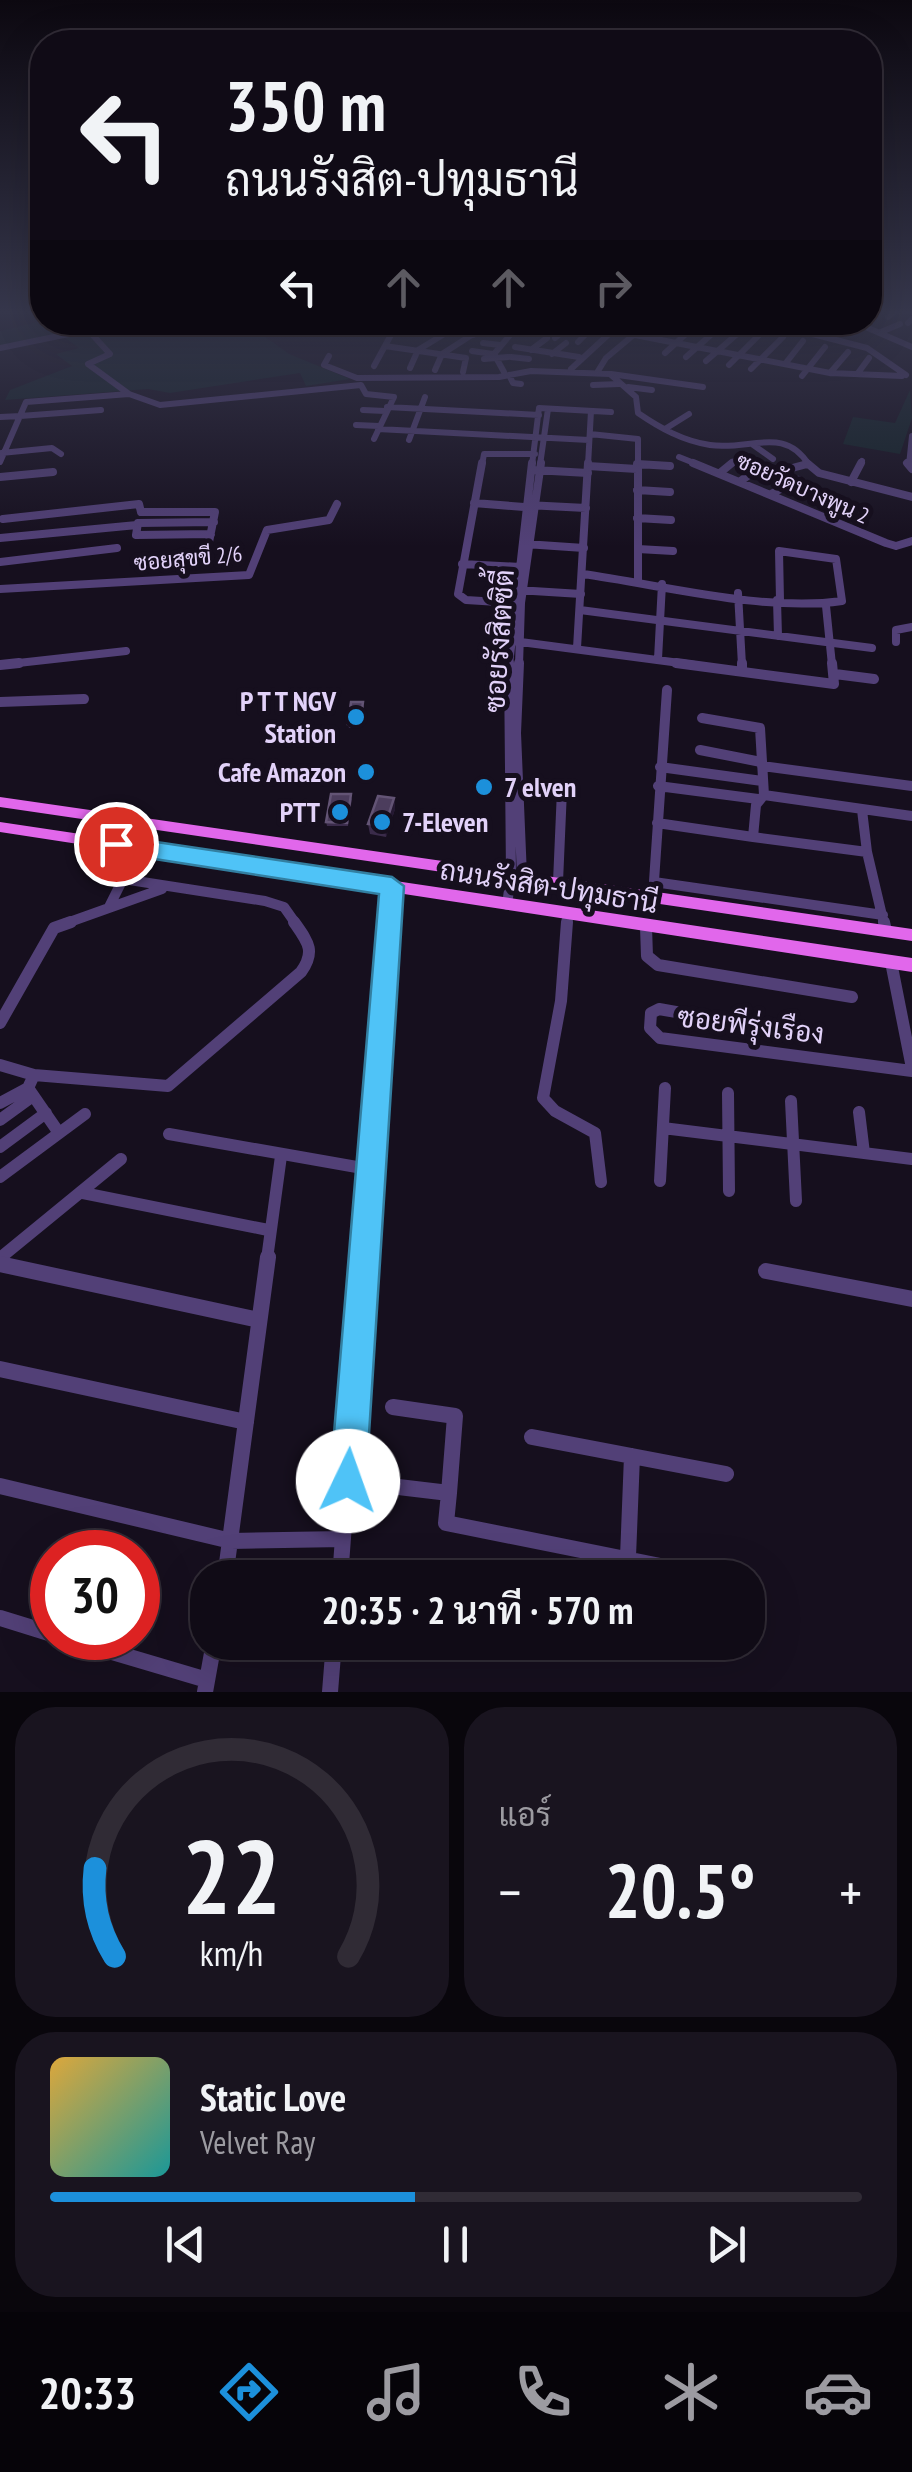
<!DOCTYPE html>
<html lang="th">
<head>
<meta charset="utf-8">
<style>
	body { margin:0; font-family:"PT Sans Narrow",Sarabun,sans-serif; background:#19141f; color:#f1f3f6; height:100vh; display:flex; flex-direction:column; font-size:38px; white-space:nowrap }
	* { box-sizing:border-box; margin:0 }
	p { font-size:32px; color:#9c9ba1 }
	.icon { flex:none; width:55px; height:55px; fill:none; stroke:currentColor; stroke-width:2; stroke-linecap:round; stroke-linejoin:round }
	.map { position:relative; height:1692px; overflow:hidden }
	.drawer { display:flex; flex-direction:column; gap:15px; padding:15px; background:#09060c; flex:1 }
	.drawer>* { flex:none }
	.banner { position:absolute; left:30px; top:30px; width:852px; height:305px; border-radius:40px; box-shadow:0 10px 40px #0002,0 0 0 2px #302b35; background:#100b16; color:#f1f3f6; overflow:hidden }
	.speed { position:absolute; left:30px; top:1530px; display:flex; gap:20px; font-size:50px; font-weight:700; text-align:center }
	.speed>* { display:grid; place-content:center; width:130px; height:130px; border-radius:50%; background:#100b16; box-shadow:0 10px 40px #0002,0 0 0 2px #302b35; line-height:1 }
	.speed .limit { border:15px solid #d22; background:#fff; color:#111 }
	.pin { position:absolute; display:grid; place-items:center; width:85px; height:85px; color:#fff; margin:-42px; border:5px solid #fff; border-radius:50%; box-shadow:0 2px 10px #0007 }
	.me { position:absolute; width:110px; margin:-55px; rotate:3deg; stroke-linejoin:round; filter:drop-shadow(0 0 8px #0008) }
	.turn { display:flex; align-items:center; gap:35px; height:210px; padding:0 30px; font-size:45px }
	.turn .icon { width:130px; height:130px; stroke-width:2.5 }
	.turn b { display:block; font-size:70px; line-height:85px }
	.lanes { display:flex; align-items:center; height:95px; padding:0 30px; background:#0003; justify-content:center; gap:50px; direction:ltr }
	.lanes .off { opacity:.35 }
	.big { font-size:75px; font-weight:600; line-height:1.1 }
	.drawer .card { flex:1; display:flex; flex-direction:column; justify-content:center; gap:15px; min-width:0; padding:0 35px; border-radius:40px; background:#19141f }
	.drawer .dial { align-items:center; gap:0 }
	.dial svg { height:260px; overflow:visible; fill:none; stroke:#302b35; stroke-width:7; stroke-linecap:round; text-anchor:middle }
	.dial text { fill:#f1f3f6; stroke:none }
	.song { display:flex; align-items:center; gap:30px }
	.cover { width:120px; height:120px; border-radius:15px; background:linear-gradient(135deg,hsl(40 70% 55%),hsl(180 70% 35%)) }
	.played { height:10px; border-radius:5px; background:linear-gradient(90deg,#1c90db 45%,#302b35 45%) }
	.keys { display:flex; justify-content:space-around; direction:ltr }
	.heat { display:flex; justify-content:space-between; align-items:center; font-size:55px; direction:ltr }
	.drawer .tiles { flex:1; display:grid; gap:15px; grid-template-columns:1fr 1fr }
	.card:last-child { grid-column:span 2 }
	.trip { position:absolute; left:190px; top:1560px; width:575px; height:100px; border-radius:40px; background:#100b16; box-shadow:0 10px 40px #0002,0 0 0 2px #302b35; font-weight:600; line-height:100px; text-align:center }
	.menu { display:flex; height:160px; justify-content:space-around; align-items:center; background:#060409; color:#9c9ba1 }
	.menu .icon { width:70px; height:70px }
	.menu .selected { color:#1c90db }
	.menu b { font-size:45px; color:#f1f3f6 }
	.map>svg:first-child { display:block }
	.green { fill:#132227 }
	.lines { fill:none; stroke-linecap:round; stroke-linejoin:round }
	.minor-far4 { stroke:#524077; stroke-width:6 }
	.minor-far3 { stroke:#524077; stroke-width:8 }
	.minor-far2 { stroke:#524077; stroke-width:10 }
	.minor-far1 { stroke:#524077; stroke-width:12 }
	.minor { stroke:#524077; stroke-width:16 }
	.major { fill:#e167eb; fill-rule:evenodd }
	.wall { fill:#3a2b4a }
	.shaded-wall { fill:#241831 }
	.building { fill:#4c3d5d; stroke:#635475; stroke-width:2.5 }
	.route { fill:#4fc3f7; stroke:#337fa1; stroke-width:2.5 }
	.poi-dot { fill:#1c90db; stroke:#160f1e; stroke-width:4 }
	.labels { text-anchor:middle; stroke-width:10; stroke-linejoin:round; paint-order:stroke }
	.far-street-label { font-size:22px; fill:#e2d2f9; stroke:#160f1e }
	.street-label { font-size:28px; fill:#e2d2f9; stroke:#160f1e }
	.poi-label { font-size:28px; font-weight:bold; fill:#e2d2f9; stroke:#160f1e; text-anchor:end }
</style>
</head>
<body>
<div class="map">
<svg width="912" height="1692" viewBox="0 0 912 1692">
	<rect width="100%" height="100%" fill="#160f1e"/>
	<path class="green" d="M42,321L246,323L289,354L350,379L306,386L300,373L170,393L148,389L5,400L10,390L72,366L56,354L79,348L64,337L0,350V331Z
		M910,390L912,418L900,454L843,444L853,417L895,423Z"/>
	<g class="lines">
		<path class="minor-far4" d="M907,310L912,312
			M888,317L897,310
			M258,322L259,331L276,332L284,322
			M594,322L615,328
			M766,322L867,348L906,375
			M854,322L912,347
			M566,323L591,329L578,342
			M908,323L912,319
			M308,331L315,322
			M537,332L549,322
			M804,332L817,322
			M881,332L900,324
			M635,335L830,373L902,376
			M824,336L840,324
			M555,338L571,324
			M656,339L675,322
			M483,343L500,345
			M385,346L466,358L463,372
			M515,347L579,357
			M0,348L88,330L110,354L88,364L129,394
			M531,350L547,338
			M472,351L493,354
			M665,353L699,322
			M552,354L566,343
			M329,356L324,365L357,378L499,377L531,371L610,374L636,397L638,413C660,428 683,441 710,445C750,451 784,425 809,465
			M511,357L529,359
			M686,357L723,324
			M484,359L508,357
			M706,361L744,328
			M785,364L803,341
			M729,365L762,332
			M374,366L398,322L473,335
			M410,368L418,350L464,322
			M571,369L622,322
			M751,369L783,337
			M435,370L442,354L492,322
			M598,371L606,358L649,322
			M504,372L494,354L521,322
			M830,373L848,352
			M858,373L869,358
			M611,374L703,387
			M509,375L513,383L521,384
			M802,376L825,347
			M593,385L619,384
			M628,387L652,390
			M387,407L539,415
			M363,410L385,411
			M20,416L101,410
			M0,417L21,416
			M356,425L379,426
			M378,429L589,440
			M665,429L689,414
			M590,434L638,439V465
			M409,440L425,397
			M752,444L773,459
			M1,453L52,448L61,454
			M679,457L699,465
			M0,462L26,402L129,394L160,405L361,385L366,394L394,397L374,439
			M637,464L660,465
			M482,465L484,454H535
			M532,465L539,408L611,412
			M540,465L548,409
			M588,465L591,411
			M729,465L736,460
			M802,465L807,464
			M860,465L862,461
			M909,465L912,436"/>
		<path class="minor-far3" d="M482,463L458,594L466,600L515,603
			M638,463V581
			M693,463L886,543L896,546L912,541
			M807,463L819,473L912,497
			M907,463L912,469
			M637,464L670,466
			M588,466L637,469
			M534,470L588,473
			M785,470L807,464
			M721,472L732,463
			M0,477L53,472
			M742,480L760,467
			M851,482L861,463
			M637,490L670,492
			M771,494L798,480
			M474,503L524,507
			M527,505L586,508
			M141,512H215L209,542
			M637,518L671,520
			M3,519L139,504L141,512
			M138,523L136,535L211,534
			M138,523L214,522
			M0,538L137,525
			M525,544L584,548
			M638,549L673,551
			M0,562L117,548
			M462,564L520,567
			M583,574C662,585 763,612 842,601L836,559L779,551L780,600
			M0,589L249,575L267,530L329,520L337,504
			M517,590L581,594
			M738,593L742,665
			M777,600L778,636
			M826,606L832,665
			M580,610L872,648
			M513,641L695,665
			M896,642V630L912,627
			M577,648L588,463
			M658,659L662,584
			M0,665L126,651
			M509,665L532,463
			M519,665L521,603L541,463"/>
		<path class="minor-far2" d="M519,663L516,733L522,876
			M676,663L834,684L832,663
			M742,663V672
			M0,665L19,663
			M835,674L874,679
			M0,702L84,699
			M702,718L760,728L764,795
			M700,750L761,762
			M762,766L912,786
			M660,767L762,781
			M658,786L758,799
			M862,810L867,852
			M657,823L753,837
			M116,844L123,879L265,901L284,907L296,924
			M558,882L562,790
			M654,882L883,915
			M653,896L667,690
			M507,905L511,875L509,663
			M109,907L123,879
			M64,924L162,889
			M389,924L392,886
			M567,924L568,914
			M884,924L867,852L753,837L756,805L764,795L912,816"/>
		<path class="minor-far1" d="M567,922L561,1001L543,1098L555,1111L595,1133L601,1182
			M884,922L886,931
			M646,927L647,956L658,965L852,997
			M891,962L912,1068
			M0,1023L54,928L71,922
			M755,1026L659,1009L651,1013L650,1028L660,1038L912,1071
			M0,1065L34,1075L168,1086L301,972C316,951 308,942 294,922
			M34,1075L28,1088L59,1133
			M728,1093L729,1191
			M791,1101L796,1201
			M0,1103L28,1088
			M859,1112L864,1153
			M0,1120L33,1096
			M663,1128L912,1159
			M169,1134L368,1169
			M0,1147L46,1113
			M0,1177L85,1114
			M660,1181L665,1088
			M83,1193L268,1230
			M0,1258L121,1159
			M267,1259L281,1156
			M364,1259L389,922"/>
		<path class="minor" d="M0,1264L259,1320
			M766,1271L912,1299
			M0,1369L246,1422
			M532,1437L726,1474
			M348,1481L449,1493L455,1416L393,1407
			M0,1486L231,1541L343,1539
			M449,1493L446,1523L720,1578
			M628,1557L632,1456
			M225,1578L268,1257
			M340,1578L364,1257
			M0,1618L52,1634
			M65,1638L207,1680
			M205,1692L214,1642
			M330,1692L334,1642"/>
		<path class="major" d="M0,797L912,929V941L0,807Z
			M0,822L912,958V972L0,832Z"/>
	</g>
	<path class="wall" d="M364,705L361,728H349L348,724Z
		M352,798L348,826H327L326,822Z
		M394,798L395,809L386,837L370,834L368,824Z"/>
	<path class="shaded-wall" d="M394,798L395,809L386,837L385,826Z"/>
	<path class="building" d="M351,702H363L360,724H348Z
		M331,794H351L347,823L326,822Z
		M378,796L394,798L385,826L368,824Z"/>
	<linearGradient id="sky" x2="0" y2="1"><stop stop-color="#0c0810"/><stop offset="0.57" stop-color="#36374c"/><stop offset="1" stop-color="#36374c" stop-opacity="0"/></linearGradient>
	<rect width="912" height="547" fill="url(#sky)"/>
	<path class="route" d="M116,836L392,877L404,886L366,1481L361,1494L348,1499L335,1494L330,1481L379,894L116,853L104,844Z"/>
	<g class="poi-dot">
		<circle cx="356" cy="717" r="10"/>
		<circle cx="366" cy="772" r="10"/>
		<circle cx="484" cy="787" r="10"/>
		<circle cx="340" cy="812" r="10"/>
		<circle cx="382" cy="822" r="10"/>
	</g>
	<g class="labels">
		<g class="far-street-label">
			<text transform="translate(803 488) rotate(24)" y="8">ซอยวัดบางพูน 2</text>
			<text transform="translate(188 558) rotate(-5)" y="8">ซอยสุขขี 2/6</text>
		</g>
		<g class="street-label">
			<text transform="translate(499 641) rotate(-86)" y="10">ซอยรังสิตซิตี้</text>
			<text transform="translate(549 886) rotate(9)" y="10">ถนนรังสิต-ปทุมธานี</text>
			<text transform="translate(751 1025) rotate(7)" y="10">ซอยพีรุ่งเรือง</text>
		</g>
		<g class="poi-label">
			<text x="336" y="711">P T T NGV<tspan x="336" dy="32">Station</tspan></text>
			<text x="346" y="782">Cafe Amazon</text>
			<text x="504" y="797" text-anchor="start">7 elven</text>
			<text x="320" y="822">PTT</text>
			<text x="402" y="832" text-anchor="start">7-Eleven</text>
		</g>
	</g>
</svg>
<div class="speed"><div class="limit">30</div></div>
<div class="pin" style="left:116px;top:844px;background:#d93025"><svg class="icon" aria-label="arrive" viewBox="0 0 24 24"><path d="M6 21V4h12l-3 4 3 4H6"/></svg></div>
<svg class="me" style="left:348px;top:1481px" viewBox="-20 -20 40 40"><circle r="19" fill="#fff"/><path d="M0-13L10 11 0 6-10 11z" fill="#4fc3f7"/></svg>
<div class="trip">20:35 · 2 นาที · 570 m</div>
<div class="banner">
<div class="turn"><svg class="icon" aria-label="left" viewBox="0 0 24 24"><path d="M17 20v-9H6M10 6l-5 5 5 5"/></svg><div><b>350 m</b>ถนนรังสิต-ปทุมธานี</div></div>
<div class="lanes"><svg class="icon" aria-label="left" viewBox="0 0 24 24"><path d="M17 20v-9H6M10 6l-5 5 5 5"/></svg><svg class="icon off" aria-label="ahead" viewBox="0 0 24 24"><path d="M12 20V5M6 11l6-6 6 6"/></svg><svg class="icon off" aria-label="ahead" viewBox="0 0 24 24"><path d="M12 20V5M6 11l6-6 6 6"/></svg><svg class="icon off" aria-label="right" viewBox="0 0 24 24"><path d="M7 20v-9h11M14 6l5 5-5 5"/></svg></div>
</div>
</div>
<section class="drawer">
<div class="tiles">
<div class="card dial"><svg viewBox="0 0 100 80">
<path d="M14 69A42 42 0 1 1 86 69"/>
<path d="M14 69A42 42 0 0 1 8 42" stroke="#1c90db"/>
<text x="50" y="56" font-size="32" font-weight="700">22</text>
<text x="50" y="72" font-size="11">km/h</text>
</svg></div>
<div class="card"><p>แอร์</p>
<div class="heat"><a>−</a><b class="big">20.5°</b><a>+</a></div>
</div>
<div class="card">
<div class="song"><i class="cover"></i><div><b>Static Love</b><p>Velvet Ray</p></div></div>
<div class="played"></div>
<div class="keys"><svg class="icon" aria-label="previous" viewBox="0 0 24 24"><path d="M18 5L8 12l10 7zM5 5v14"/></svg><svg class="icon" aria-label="pause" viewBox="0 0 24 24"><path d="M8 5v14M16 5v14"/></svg><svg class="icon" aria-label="next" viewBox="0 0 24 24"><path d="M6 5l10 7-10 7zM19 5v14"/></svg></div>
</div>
</div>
</section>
<nav class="menu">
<b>20:33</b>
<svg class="icon selected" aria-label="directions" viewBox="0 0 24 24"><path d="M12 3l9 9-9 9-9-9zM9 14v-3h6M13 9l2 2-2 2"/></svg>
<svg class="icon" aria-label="music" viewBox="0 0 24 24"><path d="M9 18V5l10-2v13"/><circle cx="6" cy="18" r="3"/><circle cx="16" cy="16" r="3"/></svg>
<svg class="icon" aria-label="phone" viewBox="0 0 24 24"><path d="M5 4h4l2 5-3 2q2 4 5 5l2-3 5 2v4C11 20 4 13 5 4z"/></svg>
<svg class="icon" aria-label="climate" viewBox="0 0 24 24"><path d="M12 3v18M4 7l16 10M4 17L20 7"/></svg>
<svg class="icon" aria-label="car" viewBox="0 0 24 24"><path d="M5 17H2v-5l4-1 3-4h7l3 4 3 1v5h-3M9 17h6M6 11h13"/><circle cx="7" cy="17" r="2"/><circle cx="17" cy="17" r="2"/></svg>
</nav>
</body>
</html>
